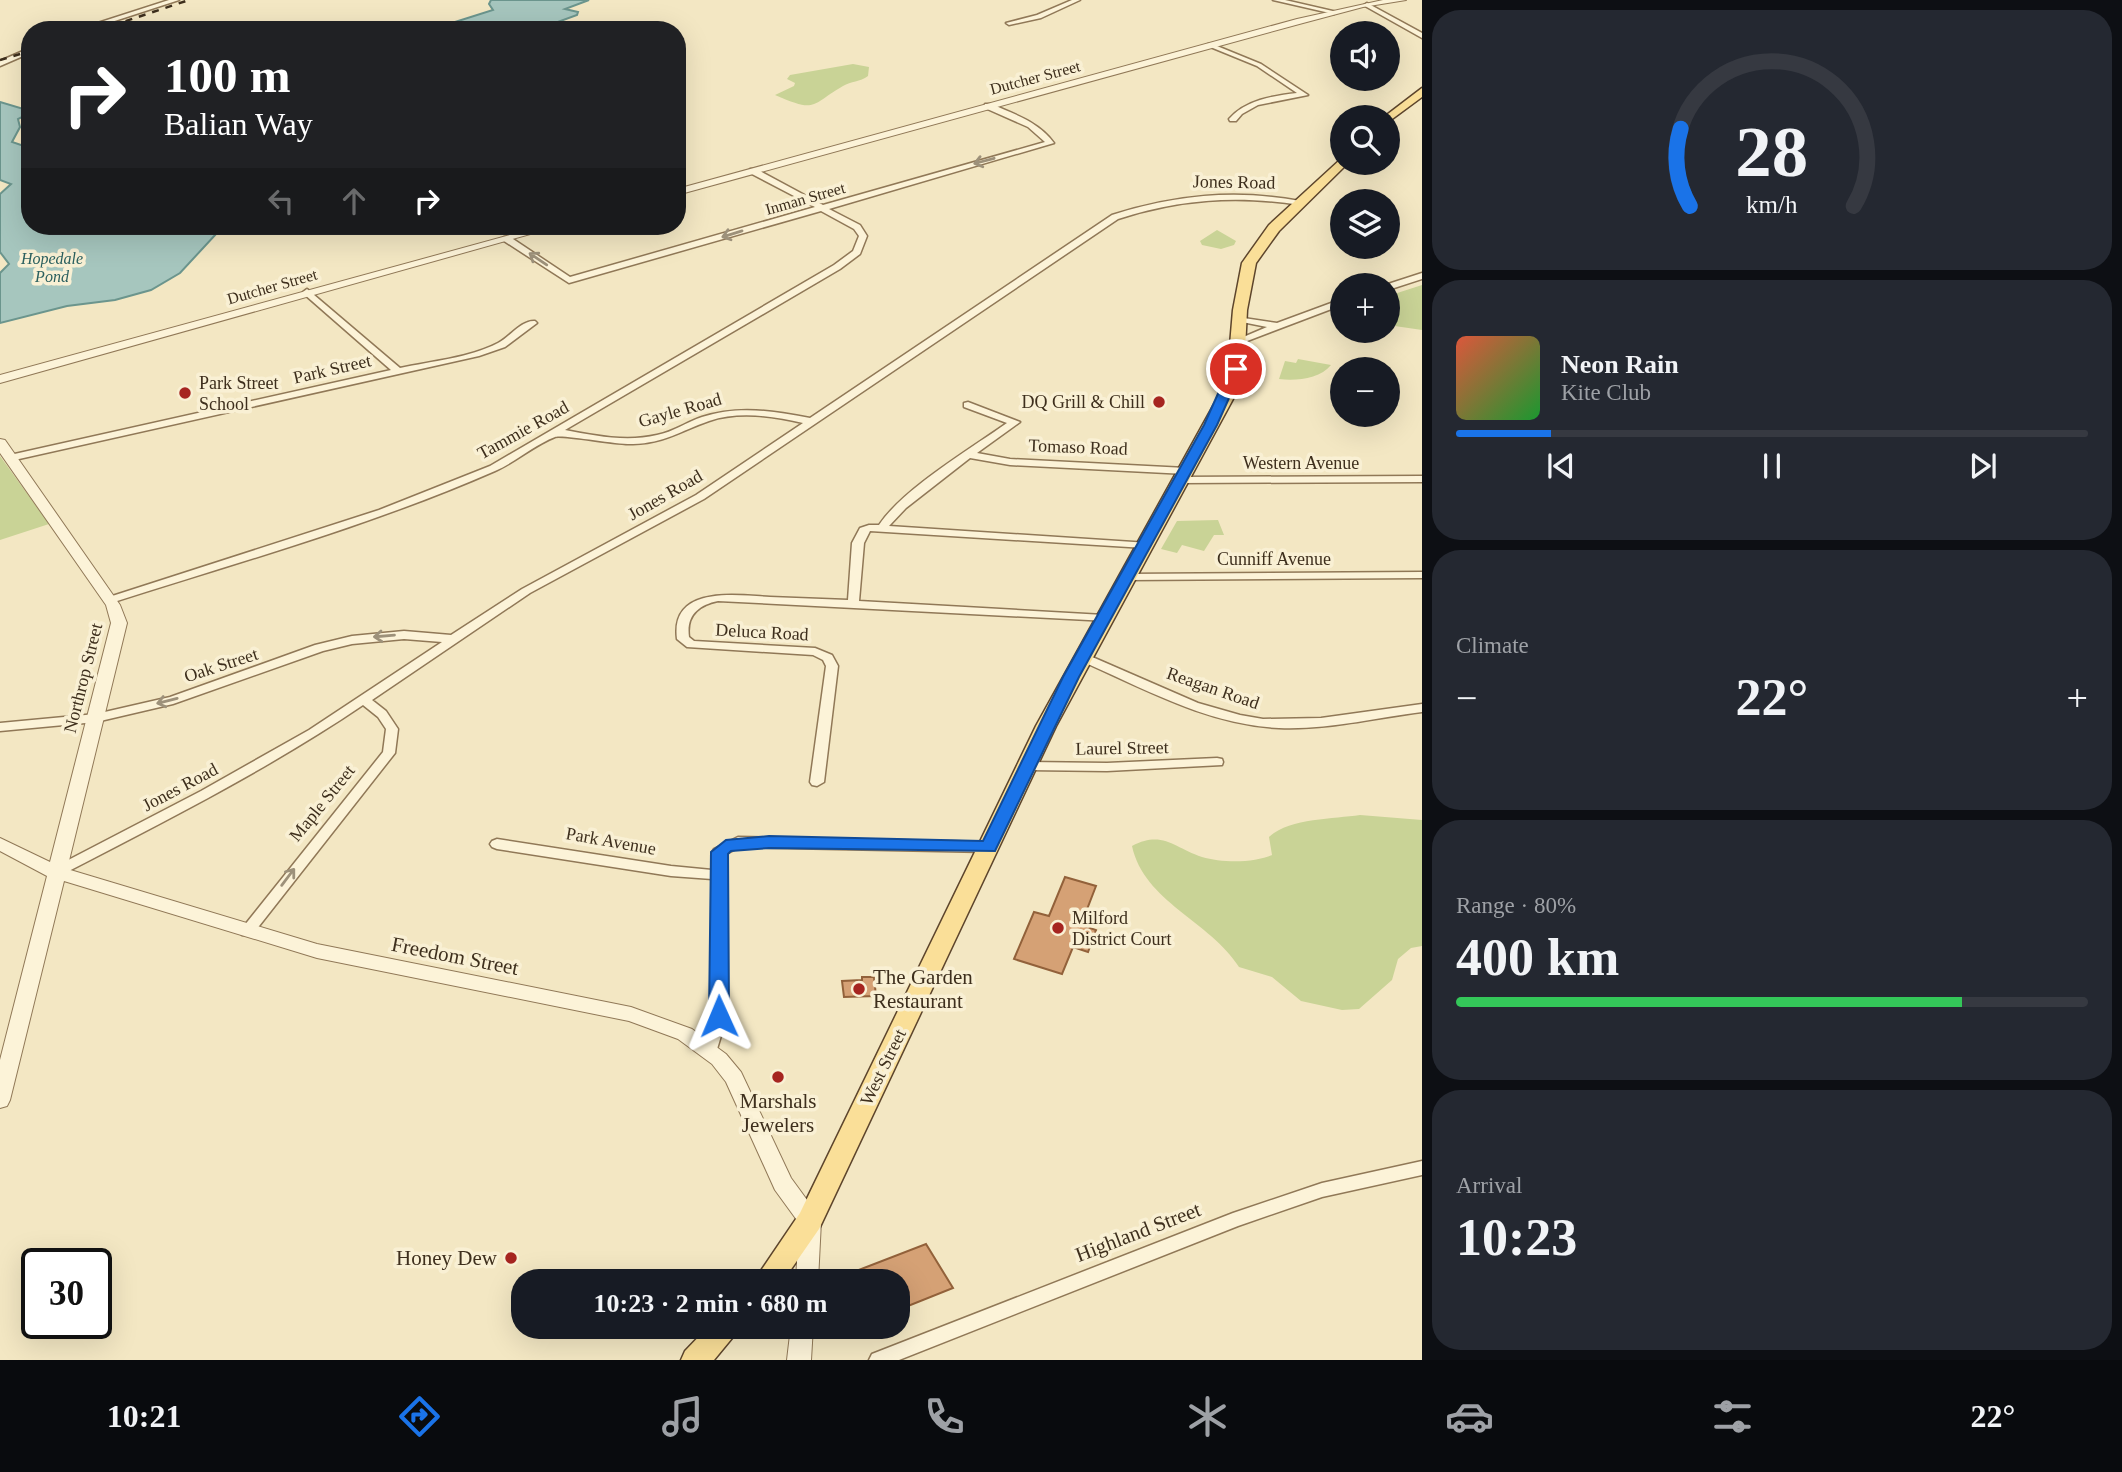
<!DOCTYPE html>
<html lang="en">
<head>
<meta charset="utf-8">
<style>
	body { margin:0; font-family:"Times New Roman",serif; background:#242831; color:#f1f3f6; height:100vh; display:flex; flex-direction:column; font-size:26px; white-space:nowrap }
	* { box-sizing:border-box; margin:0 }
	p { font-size:23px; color:#9ea1a6 }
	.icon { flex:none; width:38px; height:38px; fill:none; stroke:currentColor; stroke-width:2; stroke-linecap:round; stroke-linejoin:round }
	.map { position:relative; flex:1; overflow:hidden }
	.drawer { display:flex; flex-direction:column; gap:10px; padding:10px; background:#0d0f14; width:700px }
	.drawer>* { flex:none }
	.guide { position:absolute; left:21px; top:21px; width:665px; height:214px; border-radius:28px; box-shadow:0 7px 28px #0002; background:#202124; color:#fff; overflow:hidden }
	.controls { position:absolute; left:1330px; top:21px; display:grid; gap:14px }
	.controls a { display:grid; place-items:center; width:70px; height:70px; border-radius:50%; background:#171b24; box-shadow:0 7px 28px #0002; font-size:35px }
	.speed { position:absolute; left:21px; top:1248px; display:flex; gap:14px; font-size:35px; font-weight:700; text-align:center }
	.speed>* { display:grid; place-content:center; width:91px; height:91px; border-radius:50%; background:#171b24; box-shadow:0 7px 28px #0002; line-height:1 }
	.speed .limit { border:4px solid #111; border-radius:10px; background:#fff; color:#111 }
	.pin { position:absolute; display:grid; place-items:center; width:60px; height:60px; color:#fff; margin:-30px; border:4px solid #fff; border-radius:50%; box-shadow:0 2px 7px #0007 }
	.me { position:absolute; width:77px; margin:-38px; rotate:359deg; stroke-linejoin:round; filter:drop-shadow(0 0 5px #0008) }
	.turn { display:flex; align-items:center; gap:24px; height:147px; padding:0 28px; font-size:32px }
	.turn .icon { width:91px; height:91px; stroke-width:2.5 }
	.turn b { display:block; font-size:49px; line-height:60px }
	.lanes { display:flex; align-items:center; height:66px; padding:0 28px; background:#0003; justify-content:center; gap:35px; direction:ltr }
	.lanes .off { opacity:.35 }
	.big { font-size:52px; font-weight:700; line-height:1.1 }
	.drawer .card { flex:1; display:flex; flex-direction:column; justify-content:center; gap:10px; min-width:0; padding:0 24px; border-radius:28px; background:#242831 }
	.drawer .dial { align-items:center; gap:0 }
	.dial svg { height:182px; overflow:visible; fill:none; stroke:#363941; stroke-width:7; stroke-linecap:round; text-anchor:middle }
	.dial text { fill:#f1f3f6; stroke:none }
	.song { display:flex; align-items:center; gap:21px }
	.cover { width:84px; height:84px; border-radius:10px; background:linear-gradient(135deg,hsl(10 70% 55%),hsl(130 70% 35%)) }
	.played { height:7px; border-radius:4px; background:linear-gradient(90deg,#1a73e8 15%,#363941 15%) }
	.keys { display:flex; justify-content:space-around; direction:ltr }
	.heat { display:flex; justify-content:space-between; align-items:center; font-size:38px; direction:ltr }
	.charge { height:10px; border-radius:5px; background:linear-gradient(90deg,#34c759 80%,#363941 0) }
	.trip { position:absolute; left:511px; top:1269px; width:399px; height:70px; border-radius:28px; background:#171b24; box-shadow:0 7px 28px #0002; font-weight:700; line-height:70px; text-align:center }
	.dock { display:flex; height:112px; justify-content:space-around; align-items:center; background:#090b0e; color:#9ea1a6 }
	.dock .icon { width:49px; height:49px }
	.dock .selected { color:#1a73e8 }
	.dock b { font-size:32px; color:#f1f3f6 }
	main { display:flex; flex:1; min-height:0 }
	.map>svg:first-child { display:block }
	.green { fill:#c9d396 }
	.water { fill:#a6c6be; stroke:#6b958d; stroke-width:2 }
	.building { fill:#d5a175; stroke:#92613a; stroke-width:2 }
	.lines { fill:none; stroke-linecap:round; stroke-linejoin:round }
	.minor-casing { stroke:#907857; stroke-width:3 }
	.tertiary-casing { stroke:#907857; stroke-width:2 }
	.primary-casing { stroke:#5d452c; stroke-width:3 }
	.minor { fill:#fcf3d8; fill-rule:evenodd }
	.tertiary { fill:#fcf3d8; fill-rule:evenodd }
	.primary { fill:#fadf98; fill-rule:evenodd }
	.rail { stroke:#3e2f1d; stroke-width:2.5; stroke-dasharray:7 7; stroke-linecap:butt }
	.oneway { stroke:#9d917a }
	.route { fill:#1a73e8; stroke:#114b97; stroke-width:2 }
	.poi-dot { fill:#a62520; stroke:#f9f0d4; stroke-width:2.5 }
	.labels { text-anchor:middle; stroke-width:7; stroke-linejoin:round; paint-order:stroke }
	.far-street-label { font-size:16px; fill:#3e2f1d; stroke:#f9f0d4 }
	.far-water-label { font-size:16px; font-style:italic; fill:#2b605f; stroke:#f9f0d4 }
	.street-label { font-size:18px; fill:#3e2f1d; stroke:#f9f0d4 }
	.poi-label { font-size:18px; fill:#3e2f1d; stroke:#f9f0d4; text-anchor:start }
	.near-street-label { font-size:21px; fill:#3e2f1d; stroke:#f9f0d4 }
	.near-poi-label { font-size:21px; fill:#3e2f1d; stroke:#f9f0d4; text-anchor:start }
</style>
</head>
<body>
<main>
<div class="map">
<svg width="1422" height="1360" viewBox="0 0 1422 1360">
	<rect width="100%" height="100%" fill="#f3e7c3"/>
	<path class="green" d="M853,64L869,67L868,76C860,82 851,81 843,86C809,106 817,113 775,95L794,86L795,83L787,79L790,75Z
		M1217,230L1236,241L1234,245L1221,249L1202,245L1200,241Z
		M1422,285V330L1388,325V296Z
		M1298,359L1331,365C1320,379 1296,381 1279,379L1285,361L1296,363Z
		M0,456L49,524L0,540Z
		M1218,520L1224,535H1214L1204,551L1182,545L1177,553L1161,549L1177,521Z
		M1360,815L1422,820V946L1411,948L1398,959L1392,980L1359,1009L1342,1010L1301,1001L1272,977L1239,967C1210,921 1144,902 1132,846C1163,830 1174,848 1202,857C1222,863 1254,863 1272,855L1269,837C1289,818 1334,819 1360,815Z"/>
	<path class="water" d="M491,0H589L565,9L578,12L577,15L536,30H357L455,22L493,10L489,4Z
		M0,102L27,110L28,114L18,119L20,127L12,142L30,148V226H272L246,233L216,234L180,273L151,290L115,300L67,306L0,323V273L9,264L0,252V194L11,184L0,180Z"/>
	<path class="building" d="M1065,877L1096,886L1081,925L1096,930L1088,952L1073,947L1062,974L1014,959L1034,912L1049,916Z
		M862,977H874L876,996L844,997L842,981L862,980Z
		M926,1244L953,1288L898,1310V1281H862L856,1271Z"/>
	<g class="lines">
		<defs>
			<path id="minor" d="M169,0H179L87,30H76Z
				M1072,0H1080L1041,18L1009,25L1006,23L1037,15Z
				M1273,0H1285L1337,12L1334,14Z
				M1367,3L1422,33V38L1365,6L1364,5Z
				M1208,44H1212L1261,64L1308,95L1258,105L1242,114L1236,121H1230L1229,119C1246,100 1272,96 1297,93L1257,66L1208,46Z
				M30,48V53L0,66V61Z
				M985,104H991C1014,114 1039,122 1054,143L829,209L860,225L867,236L860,254L840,269L565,430C595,436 627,442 657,435C673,432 687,422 702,417C738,405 774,411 810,418L1112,215C1175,195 1235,189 1300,201L1304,203L1300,205C1237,195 1179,199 1118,219L704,499L530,593L372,700L386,711L398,729L395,753L252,935H242L240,931L383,752L386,729L378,717L363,705C267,770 163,822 61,875H51L49,872L51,869L201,791L309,730L442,642L404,639L352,644L323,651L173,704L96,722L0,731V723L96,714L170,697L315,645L352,636L404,631L451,635L522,589L696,495L803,423C772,416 739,411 709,421C680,431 665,443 633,444C618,445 561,434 555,437C534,445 516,462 495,471C372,525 242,561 114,602H106L104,600L106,598L379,510L490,466L834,265L853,251L859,236L854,229L821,211L569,283L504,241V237H510L570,277L815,207L750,173V169H756L823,205L1045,142L1028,127L985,108Z
				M1422,273V279L1391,289L1388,290V285H1385Z
				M307,289L400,368C432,361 469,358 498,343C510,337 521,320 535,321L537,323L505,347L479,356L10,461L5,458L10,455L391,370L304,294L303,292Z
				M1342,299V305L1242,343H1236L1234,341L1267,327L1237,321V317L1277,323Z
				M968,402L1020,422L977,453L1010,459L1186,468L1191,471L1186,474L1010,465L970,458L906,508L889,526L1149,543L1151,545L1145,548L870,531L864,543L859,601L1104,615L1110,619L1108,621L718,601C698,605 686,616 689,637L694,641L815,648L832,655L838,666L824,782L817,786L812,785L810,782L826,666L823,660L813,655L687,647L677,639C670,585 736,595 770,597C796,598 822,599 848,600L852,543L860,528L869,525H879C903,489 970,449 1007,423L964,407V403Z
				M1422,476V482L1181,483L1176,480L1181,477Z
				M1422,572V578L1127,580L1121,577L1127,574Z
				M1083,653L1198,703L1240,715L1263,719L1321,718L1422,704V712C1375,718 1327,730 1279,728C1208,725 1143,688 1079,660L1077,657Z
				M1217,758L1222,759L1223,762L1222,765L1107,771L1028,770L1022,766L1028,762L1107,763Z
				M738,837L989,842L994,844L996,847L994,850L989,852L740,847L726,854L727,1016L717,1049L714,1053L709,1055L704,1053L701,1049L711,1016L712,879L671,876L497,849L492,847L490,844L492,841L497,839L671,866L712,870V852L714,849Z
				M1422,1161V1175L1322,1197L1238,1226L899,1360H869L872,1354L1233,1213L1322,1183Z"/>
			<path id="tertiary" d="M1383,0H1406L1363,7L1303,23L677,195V189L1297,19Z
				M543,226H559L0,383V375Z
				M0,439L5,440L120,605L127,623L67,869L317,944L631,1007L692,1029L726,1054L741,1072L791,1178L818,1215L821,1221L818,1281H796L799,1223L775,1190L726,1082L712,1064L678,1039L629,1021L317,958L64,881L10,1100L7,1106L0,1108V1060L47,876L0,851V838L50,862L111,623L106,605L0,453Z
				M791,1326H813L811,1360H787Z"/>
			<path id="primary" d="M1422,88V97L1388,122V117H1384Z
				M1342,158L1346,165L1279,231L1256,263L1247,310L1244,369L1233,399L1056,726L819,1229L783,1281H754L800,1213L1036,726L1217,399L1228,369L1233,310L1242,263L1269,225Z
				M709,1326H742L714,1360H681L685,1351Z"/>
		</defs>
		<use href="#minor" class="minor-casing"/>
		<use href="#tertiary" class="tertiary-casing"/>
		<use href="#primary" class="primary-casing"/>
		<use href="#minor" class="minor"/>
		<use href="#tertiary" class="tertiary"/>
		<use href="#primary" class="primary"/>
		<path class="rail" d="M99,30L189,0
			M0,60L30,51"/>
	</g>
	<defs><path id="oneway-shaft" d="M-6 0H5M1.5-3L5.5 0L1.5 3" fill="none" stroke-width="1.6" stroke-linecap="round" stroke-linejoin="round" transform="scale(1.75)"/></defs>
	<g class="oneway">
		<use href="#oneway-shaft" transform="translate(984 161) rotate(165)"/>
		<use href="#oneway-shaft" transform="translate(732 234) rotate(163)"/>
		<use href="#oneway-shaft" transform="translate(538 259) rotate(-146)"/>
		<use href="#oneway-shaft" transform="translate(384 636) rotate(175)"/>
		<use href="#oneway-shaft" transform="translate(167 701) rotate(166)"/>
		<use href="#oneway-shaft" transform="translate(288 877) rotate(-53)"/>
	</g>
	<path class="route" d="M1236,365L1242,369L1217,425L1079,677L995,851L769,848L731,851L728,854L729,1016L726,1021H712L709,1016L711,852L726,840L769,836L983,841L1063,677L1204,425L1229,369Z"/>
	<g class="poi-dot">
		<circle cx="185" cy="393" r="7"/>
		<circle cx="1159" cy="402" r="7"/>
		<circle cx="1058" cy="928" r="7"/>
		<circle cx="859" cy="989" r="7"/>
		<circle cx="778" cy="1077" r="7"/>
		<circle cx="511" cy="1258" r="7"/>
	</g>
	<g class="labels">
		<g class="far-street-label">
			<text transform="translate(1035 77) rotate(-15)" y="6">Dutcher Street</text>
			<text transform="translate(805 198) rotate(-16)" y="6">Inman Street</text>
			<text transform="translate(272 286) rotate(-16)" y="6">Dutcher Street</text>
		</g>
		<g class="far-water-label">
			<text x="52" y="264">Hopedale<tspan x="52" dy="18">Pond</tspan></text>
		</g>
		<g class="street-label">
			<text transform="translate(1234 182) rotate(1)" y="6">Jones Road</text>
			<text transform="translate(332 369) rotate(-13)" y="6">Park Street</text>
			<text transform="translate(680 410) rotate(-16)" y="6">Gayle Road</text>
			<text transform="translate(523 430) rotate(-29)" y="6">Tammie Road</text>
			<text transform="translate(1078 447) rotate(2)" y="6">Tomaso Road</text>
			<text x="1301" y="469">Western Avenue</text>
			<text transform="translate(665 495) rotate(-30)" y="6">Jones Road</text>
			<text x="1274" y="565">Cunniff Avenue</text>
			<text transform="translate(762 632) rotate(3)" y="6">Deluca Road</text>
			<text transform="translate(221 665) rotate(-18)" y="6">Oak Street</text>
			<text transform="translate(83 678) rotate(-76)" y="6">Northrop Street</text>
			<text transform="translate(1213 688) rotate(19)" y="6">Reagan Road</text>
			<text transform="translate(1122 748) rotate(-1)" y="6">Laurel Street</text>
			<text transform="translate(180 787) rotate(-28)" y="6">Jones Road</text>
			<text transform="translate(322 803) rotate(-51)" y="6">Maple Street</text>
			<text transform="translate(611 841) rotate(10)" y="6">Park Avenue</text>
			<text transform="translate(883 1067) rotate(-64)" y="6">West Street</text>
		</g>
		<g class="poi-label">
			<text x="199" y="389">Park Street<tspan x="199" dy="21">School</tspan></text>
			<text x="1145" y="408" text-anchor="end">DQ Grill &amp; Chill</text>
			<text x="1072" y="924">Milford<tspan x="1072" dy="21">District Court</tspan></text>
		</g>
		<g class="near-street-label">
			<text transform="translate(455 956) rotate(11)" y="7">Freedom Street</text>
			<text transform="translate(1138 1232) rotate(-21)" y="7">Highland Street</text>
		</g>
		<g class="near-poi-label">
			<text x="873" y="984">The Garden<tspan x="873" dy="24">Restaurant</tspan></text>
			<text x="778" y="1108" text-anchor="middle">Marshals<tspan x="778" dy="24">Jewelers</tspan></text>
			<text x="497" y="1265" text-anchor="end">Honey Dew</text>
		</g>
	</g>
</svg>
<div class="controls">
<a><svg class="icon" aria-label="sound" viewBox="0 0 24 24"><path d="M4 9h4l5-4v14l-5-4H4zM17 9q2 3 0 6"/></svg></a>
<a><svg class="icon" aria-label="search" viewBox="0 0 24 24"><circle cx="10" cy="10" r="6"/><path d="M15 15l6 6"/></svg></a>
<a><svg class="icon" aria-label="layers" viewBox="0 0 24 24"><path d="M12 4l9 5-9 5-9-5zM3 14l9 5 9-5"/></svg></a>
<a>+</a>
<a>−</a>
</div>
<div class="speed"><div class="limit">30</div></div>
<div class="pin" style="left:1236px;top:369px;background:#d93025"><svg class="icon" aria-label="arrive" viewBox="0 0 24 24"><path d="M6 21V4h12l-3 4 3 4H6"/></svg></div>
<svg class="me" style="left:719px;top:1016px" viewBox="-20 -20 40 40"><path d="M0-17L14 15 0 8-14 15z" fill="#1a73e8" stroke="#fff" stroke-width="4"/></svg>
<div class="trip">10:23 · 2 min · 680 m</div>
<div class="guide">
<div class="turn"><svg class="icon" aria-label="right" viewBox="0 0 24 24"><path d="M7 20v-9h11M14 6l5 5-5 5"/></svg><div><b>100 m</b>Balian Way</div></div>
<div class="lanes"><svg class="icon off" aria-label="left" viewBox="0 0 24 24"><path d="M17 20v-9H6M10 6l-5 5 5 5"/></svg><svg class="icon off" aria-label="ahead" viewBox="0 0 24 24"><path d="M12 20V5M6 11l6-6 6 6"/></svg><svg class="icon" aria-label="right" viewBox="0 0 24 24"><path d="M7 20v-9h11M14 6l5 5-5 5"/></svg></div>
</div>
</div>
<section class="drawer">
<div class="card dial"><svg viewBox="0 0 100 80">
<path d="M14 69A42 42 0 1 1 86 69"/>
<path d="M14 69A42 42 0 0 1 10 35" stroke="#1a73e8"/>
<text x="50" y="56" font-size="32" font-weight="700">28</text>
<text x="50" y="72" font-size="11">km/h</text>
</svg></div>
<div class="card">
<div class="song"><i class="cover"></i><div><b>Neon Rain</b><p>Kite Club</p></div></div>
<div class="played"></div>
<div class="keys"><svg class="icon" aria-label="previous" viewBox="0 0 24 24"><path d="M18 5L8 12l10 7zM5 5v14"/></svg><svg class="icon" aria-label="pause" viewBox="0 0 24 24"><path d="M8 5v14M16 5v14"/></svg><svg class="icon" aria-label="next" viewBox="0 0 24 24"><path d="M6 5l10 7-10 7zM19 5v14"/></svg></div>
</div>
<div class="card"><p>Climate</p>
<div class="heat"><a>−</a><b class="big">22°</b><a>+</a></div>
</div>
<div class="card"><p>Range · 80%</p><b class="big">400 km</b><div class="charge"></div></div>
<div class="card"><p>Arrival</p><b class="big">10:23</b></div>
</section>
</main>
<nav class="dock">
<b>10:21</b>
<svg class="icon selected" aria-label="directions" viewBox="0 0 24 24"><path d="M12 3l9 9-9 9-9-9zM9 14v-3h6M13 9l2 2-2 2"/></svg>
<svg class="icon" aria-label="music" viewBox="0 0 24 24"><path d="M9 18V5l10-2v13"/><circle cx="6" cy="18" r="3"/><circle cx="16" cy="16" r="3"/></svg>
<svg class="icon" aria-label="phone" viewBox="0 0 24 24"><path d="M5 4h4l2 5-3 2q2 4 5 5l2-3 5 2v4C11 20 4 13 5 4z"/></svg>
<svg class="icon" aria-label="climate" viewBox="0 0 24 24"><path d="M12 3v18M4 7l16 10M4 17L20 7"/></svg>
<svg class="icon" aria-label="car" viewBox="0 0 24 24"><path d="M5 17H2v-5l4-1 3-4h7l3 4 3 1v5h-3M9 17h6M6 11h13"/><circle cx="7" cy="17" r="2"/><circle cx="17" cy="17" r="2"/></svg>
<svg class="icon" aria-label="filters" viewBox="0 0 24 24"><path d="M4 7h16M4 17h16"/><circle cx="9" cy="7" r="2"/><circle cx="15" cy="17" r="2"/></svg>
<b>22°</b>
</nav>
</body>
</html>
